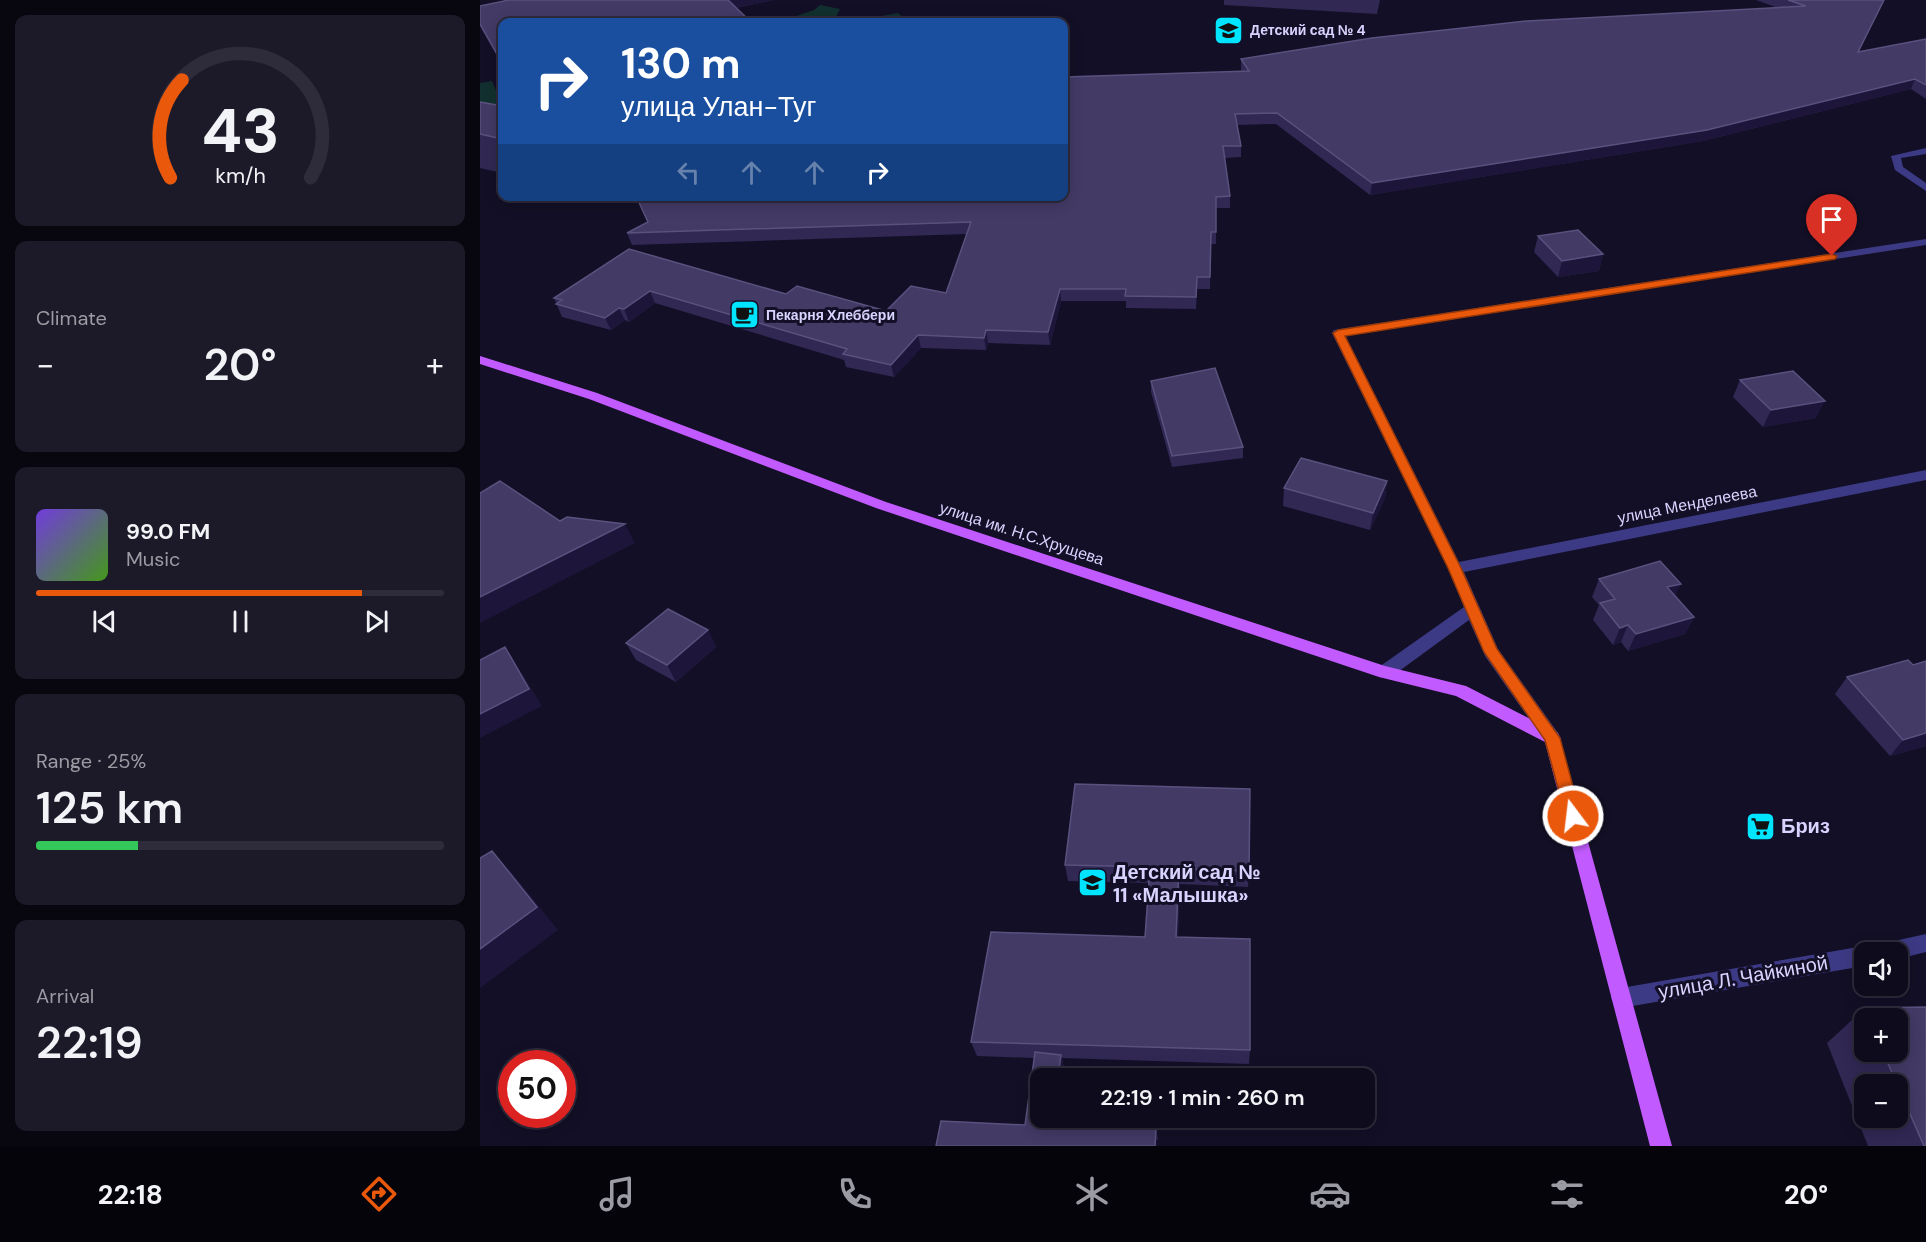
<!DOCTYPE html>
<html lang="en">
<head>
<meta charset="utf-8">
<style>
	body { margin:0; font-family:"DM Sans",sans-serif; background:#1c1929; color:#f1f3f6; height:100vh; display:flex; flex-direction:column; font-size:22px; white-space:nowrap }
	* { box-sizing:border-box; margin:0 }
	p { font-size:20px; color:#9b9ba3 }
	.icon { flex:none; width:33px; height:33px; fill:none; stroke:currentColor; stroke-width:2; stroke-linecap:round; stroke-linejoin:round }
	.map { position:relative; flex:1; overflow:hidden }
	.panel { display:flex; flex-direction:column; gap:15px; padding:15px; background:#08060f; width:480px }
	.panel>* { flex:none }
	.banner { position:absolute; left:18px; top:18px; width:570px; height:183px; border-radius:12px; box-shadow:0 3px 15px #0003,0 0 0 2px #2e2b3b; background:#1a4fa0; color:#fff; overflow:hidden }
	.buttons { position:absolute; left:1374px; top:942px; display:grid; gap:12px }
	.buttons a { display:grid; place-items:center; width:54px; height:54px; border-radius:12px; background:#0e0b1c; box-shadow:0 3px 15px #0003,0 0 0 2px #2e2b3b; font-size:30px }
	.speed { position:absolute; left:18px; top:1050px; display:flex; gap:12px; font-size:30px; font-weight:700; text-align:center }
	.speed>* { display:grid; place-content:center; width:78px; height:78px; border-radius:50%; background:#0e0b1c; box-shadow:0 3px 15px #0003,0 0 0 2px #2e2b3b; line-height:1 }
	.speed .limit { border:9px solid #d22; background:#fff; color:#111 }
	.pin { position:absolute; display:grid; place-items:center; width:51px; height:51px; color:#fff; margin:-62px -26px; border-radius:50% 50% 50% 0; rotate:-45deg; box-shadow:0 0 6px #0007 }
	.pin .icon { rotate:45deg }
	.me { position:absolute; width:66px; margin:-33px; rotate:345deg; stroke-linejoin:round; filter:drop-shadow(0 0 4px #0008) }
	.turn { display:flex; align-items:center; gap:21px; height:126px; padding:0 24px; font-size:27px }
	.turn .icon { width:78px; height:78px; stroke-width:2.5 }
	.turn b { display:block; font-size:42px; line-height:51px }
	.lanes { display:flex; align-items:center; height:57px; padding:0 24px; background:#0003; justify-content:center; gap:30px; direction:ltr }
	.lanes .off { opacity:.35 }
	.big { font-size:45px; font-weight:600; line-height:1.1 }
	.panel .widget { flex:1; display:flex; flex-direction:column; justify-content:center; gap:9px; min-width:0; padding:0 21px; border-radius:12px; background:#1c1929 }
	.panel .dial { align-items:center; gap:0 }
	.dial svg { height:156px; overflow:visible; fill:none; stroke:#2e2b3b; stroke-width:7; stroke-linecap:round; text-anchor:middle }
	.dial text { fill:#f1f3f6; stroke:none }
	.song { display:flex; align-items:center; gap:18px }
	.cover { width:72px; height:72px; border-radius:9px; background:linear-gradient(135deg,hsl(260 70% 55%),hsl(100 70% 35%)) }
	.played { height:6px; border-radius:3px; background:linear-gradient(90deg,#ea580c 80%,#2e2b3b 80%) }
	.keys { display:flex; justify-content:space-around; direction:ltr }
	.heat { display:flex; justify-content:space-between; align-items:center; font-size:33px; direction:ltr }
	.charge { height:9px; border-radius:4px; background:linear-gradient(90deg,#34c759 25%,#2e2b3b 0) }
	.trip { position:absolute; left:550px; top:1068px; width:345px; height:60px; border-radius:12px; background:#0e0b1c; box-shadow:0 3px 15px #0003,0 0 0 2px #2e2b3b; font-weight:600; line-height:60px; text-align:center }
	.dock { display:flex; height:96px; justify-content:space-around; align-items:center; background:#06040b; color:#9b9ba3 }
	.dock .icon { width:42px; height:42px }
	.dock .on { color:#ea580c }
	.dock b { font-size:27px; color:#f1f3f6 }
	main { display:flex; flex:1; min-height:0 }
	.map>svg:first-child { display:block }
	.green { fill:#12302f }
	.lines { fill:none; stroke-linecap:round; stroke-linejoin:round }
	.minor { fill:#3d3a85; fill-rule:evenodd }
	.major { fill:#c25bff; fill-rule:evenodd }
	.wall { fill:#312854; fill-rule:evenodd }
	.shaded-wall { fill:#1d163a }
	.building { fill:#433a66; stroke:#5a527e; stroke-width:1.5 }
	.route { fill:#ea580c; stroke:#983908; stroke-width:1.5 }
	.labels { text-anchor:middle; stroke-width:6; stroke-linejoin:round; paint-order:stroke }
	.far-poi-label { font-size:14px; font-weight:bold; fill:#d9d4ff; stroke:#130f26; text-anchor:start }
	.street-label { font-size:16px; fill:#d9d4ff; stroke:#130f26 }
	.near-poi-label { font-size:20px; font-weight:bold; fill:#d9d4ff; stroke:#130f26; text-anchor:start }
	.near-street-label { font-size:20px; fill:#d9d4ff; stroke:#130f26 }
</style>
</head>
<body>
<main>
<section class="panel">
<div class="widget dial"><svg viewBox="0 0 100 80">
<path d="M14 69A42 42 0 1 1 86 69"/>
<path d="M14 69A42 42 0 0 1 20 19" stroke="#ea580c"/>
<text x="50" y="56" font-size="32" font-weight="700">43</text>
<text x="50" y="72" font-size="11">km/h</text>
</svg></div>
<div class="widget"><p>Climate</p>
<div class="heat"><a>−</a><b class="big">20°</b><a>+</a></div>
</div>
<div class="widget">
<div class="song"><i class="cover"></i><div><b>99.0 FM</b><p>Music</p></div></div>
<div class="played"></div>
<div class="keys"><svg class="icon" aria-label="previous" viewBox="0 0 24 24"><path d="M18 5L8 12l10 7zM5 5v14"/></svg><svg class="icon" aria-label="pause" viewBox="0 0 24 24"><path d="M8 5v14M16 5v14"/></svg><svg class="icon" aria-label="next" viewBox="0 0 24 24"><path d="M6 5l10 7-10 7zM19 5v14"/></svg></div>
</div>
<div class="widget"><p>Range · 25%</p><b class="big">125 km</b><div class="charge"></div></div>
<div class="widget"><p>Arrival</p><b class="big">22:19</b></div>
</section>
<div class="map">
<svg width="1446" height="1146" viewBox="0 0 1446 1146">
	<rect width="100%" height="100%" fill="#130f26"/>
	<path class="green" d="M340,5L360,9L354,21L368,22L418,13L427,21L421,22H299L334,10Z
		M12,81L20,100H22V119L0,124V83Z"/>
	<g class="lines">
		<path class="minor" d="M1446,148V154L1421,158L1423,167L1446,183V191L1415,170L1411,156Z
			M1446,239V245L865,335L979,562L1446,470V480L984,572L1018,649L1078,733L1081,738L1078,743L1072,745L1066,743L1005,656L989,620L911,677L905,678L899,677L897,672L899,667L984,607L968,568L852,333L854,330Z
			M1446,934V952L1418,959V952H1393L1396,945Z
			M1384,946L1391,949L1393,952H1384V966L1141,1008L1134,1005L1131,998L1134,991L1141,988Z"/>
		<path class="major" d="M0,356L117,393L406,502L905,666L986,686L1078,733L1192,1146H1170L1065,742L976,696L899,677L396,508L109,399L0,364Z"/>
	</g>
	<path class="wall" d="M294,0L256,8L22,22V65L0,26V6Z
		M744,0H900L897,14L744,5Z
		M1276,0H1404L1379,52L1446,39V99L1431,89L1223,141L890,195L796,124L757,125L761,146V157L745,158L750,196V208H736V244H731L730,289H717L716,309L646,308V301H581L570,345L508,343L506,350L441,348L414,377L366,367L364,360L175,303L149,322L145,320L131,330L82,317L74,298L149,249L306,294L406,311L466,293L487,234L152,245L147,233L167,223L762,71L761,70V59L1298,8Z
		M0,102L22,106V173L0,168Z
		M1058,236L1123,254L1119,271L1078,277L1054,252Z
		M1260,380L1336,418L1283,427L1253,397Z
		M671,381L763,447V458L692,467L671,392Z
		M907,481L905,498L890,530L803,506L804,488Z
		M1119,579L1195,596L1214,617L1205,634L1148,651L1141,642L1133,645L1113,620L1119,605L1112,597Z
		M228,630L236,647L196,682L156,660L146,643Z
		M1446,661V746L1410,756L1355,694L1367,677L1433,665Z
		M595,784L769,871L768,887L700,884L698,937L770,1050L769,1064L582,1058L584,1068L583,1078H561V1118H579L578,1125L676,1128L678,1140L545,1125L554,1058L497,1056L491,1042L665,937L669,883L588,881L585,865Z
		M1446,1007V1146H1388L1347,1043L1385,1008ZM1384,1018H1418V1052H1384ZM1384,1084H1418V1118H1384Z"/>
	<path class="shaded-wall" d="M247,0H294L250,9Z
		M1435,79L1431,89L1223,141L890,195L892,183Z
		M1123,254L1119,271L1078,277L1082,261Z
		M580,289L581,301L570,345L568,332Z
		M170,291L175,303L149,322L144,309Z
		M139,308L145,320L131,330L125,318Z
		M506,330L508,343L506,350L504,338Z
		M438,335L441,348L414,377L411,365Z
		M1345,401L1336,418L1283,427L1291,410Z
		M907,481L905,498L890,530L893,513Z
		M145,524L155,543L0,623V597Z
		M1201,584L1193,601L1187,587Z
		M1214,617L1205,634L1148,651L1156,634Z
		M1148,625L1141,642L1133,645L1140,628Z
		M228,630L236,647L196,682L187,665Z
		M25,647L37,665L62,706L0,738V714Z
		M1446,733V746L1410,756L1423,740Z
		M12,851L33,874L78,930L0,988V949Z
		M699,869L700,884L697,952L696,937Z
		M581,1055L584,1068L583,1078H578Z
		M574,1118H579L576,1137L573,1124Z
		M676,1128L677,1146H675Z"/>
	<path class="building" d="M29,0H248L271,22H22V63L0,24V6Z
		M1308,0H1404L1378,52L1446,39V85L1435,79L1227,130L892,183L797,113L755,114L761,146H743L750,196L736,197V232H731L730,277H717L716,297L645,296L646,289H580L568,332L506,330L504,338L438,335L411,365L363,354L367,349L170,291L144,309L139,308L125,318L76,304L82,300L74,298L149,249L306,294L317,286L406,311L431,286L466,293L491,222L147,233L168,222L156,196H584V77L769,71L761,59L892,38L1047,21L1326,6Z
		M0,102L22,106V139L0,134Z
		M1098,230L1123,254L1082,261L1058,236Z
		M735,368L763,447L692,456L671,381Z
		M1313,371L1345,401L1291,410L1260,380Z
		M821,458L907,481L893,513L804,488Z
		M20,481L80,521L87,517L145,524L0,597V493Z
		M1180,561L1201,584L1187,587L1214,617L1156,634L1148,625L1140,628L1120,603L1135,599L1119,579Z
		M188,609L228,630L187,665L146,643Z
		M25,647L49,689L0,714V660Z
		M1428,660L1433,665L1446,661V733L1423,740L1367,677Z
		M595,784L770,789L769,871L699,869L696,937L770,939V1050L491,1042L511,932L665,937L670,867L585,865Z
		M12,851L57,907L0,949V858Z
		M1446,1007V1146H1444L1403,1052H1418V1018H1389L1385,1008Z
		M555,1052L581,1055L578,1078H561V1118H574L573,1124L676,1128L675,1146H456L461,1121L545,1125Z"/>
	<path class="route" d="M1352,254L1357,256L1355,259L865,336L981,568L1017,649L1080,738L1101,816L1099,821L1093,823L1087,821L1065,740L1004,652L968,568L853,333L858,330Z"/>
	<defs>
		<symbol id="school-square" viewBox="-11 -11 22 22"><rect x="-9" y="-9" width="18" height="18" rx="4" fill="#00e5ff" stroke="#130f26"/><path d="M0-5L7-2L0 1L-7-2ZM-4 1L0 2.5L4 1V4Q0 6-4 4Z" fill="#111"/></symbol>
		<symbol id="cafe-square" viewBox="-11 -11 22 22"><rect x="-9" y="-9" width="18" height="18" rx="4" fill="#00e5ff" stroke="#130f26"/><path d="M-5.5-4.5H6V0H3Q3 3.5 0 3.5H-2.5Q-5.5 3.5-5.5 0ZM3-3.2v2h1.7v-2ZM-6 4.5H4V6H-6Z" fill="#111"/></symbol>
		<symbol id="supermarket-square" viewBox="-11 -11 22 22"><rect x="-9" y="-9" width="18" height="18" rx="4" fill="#00e5ff" stroke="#130f26"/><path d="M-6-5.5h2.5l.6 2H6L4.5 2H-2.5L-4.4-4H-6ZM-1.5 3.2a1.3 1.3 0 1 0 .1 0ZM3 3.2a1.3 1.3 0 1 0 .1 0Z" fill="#111"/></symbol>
	</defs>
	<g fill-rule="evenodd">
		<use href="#school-square" x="732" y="14" width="33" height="33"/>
		<use href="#cafe-square" x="248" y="298" width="33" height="33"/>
		<use href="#supermarket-square" x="1264" y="810" width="33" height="33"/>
		<use href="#school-square" x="596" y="866" width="33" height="33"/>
	</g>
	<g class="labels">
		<g class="far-poi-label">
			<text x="770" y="35">Детский сад № 4</text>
			<text x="286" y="320">Пекарня Хлеббери</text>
		</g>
		<g class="street-label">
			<text transform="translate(1207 504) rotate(-11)" y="6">улица Менделеева</text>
			<text transform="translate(542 533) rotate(18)" y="6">улица им. Н.С.Хрущева</text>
		</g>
		<g class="near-poi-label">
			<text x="1301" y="833">Бриз</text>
			<text x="633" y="879">Детский сад №<tspan x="633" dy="23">11 «Малышка»</tspan></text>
		</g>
		<g class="near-street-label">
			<text transform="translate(1263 977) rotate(-10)" y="7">улица Л. Чайкиной</text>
		</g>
	</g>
</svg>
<div class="buttons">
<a><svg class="icon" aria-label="sound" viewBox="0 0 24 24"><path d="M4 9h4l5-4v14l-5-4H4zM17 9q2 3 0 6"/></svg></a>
<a>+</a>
<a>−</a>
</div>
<div class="speed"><div class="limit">50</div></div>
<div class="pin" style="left:1352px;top:256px;background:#d93025"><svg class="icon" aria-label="arrive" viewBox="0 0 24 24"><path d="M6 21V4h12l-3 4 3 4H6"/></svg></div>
<svg class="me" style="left:1093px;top:816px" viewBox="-20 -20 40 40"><circle r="17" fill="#ea580c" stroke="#fff" stroke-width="3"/><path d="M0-11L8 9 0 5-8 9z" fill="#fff"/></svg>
<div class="trip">22:19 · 1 min · 260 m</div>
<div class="banner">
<div class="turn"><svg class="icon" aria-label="right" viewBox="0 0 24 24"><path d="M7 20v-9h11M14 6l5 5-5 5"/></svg><div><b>130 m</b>улица Улан-Туг</div></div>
<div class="lanes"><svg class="icon off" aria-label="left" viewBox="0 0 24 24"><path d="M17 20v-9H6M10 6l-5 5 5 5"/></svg><svg class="icon off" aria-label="ahead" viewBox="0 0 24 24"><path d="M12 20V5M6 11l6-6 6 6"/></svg><svg class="icon off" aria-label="ahead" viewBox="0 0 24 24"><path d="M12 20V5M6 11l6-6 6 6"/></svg><svg class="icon" aria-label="right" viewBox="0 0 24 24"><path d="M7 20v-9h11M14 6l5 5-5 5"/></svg></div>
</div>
</div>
</main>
<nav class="dock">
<b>22:18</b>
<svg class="icon on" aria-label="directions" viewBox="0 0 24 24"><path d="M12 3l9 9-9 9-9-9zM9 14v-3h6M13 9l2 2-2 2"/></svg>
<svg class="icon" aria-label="music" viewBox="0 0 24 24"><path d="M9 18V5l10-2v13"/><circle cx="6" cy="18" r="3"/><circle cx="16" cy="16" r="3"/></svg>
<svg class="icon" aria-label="phone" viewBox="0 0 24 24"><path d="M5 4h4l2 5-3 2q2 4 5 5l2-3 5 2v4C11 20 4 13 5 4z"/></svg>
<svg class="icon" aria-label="climate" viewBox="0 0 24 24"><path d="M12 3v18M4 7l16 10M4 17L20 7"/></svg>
<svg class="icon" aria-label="car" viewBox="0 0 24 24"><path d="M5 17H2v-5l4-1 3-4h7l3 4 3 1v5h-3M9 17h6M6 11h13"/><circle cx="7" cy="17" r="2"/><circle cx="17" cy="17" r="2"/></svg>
<svg class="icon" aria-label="filters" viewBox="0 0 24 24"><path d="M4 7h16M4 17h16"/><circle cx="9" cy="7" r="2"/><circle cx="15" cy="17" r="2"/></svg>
<b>20°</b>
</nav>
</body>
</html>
